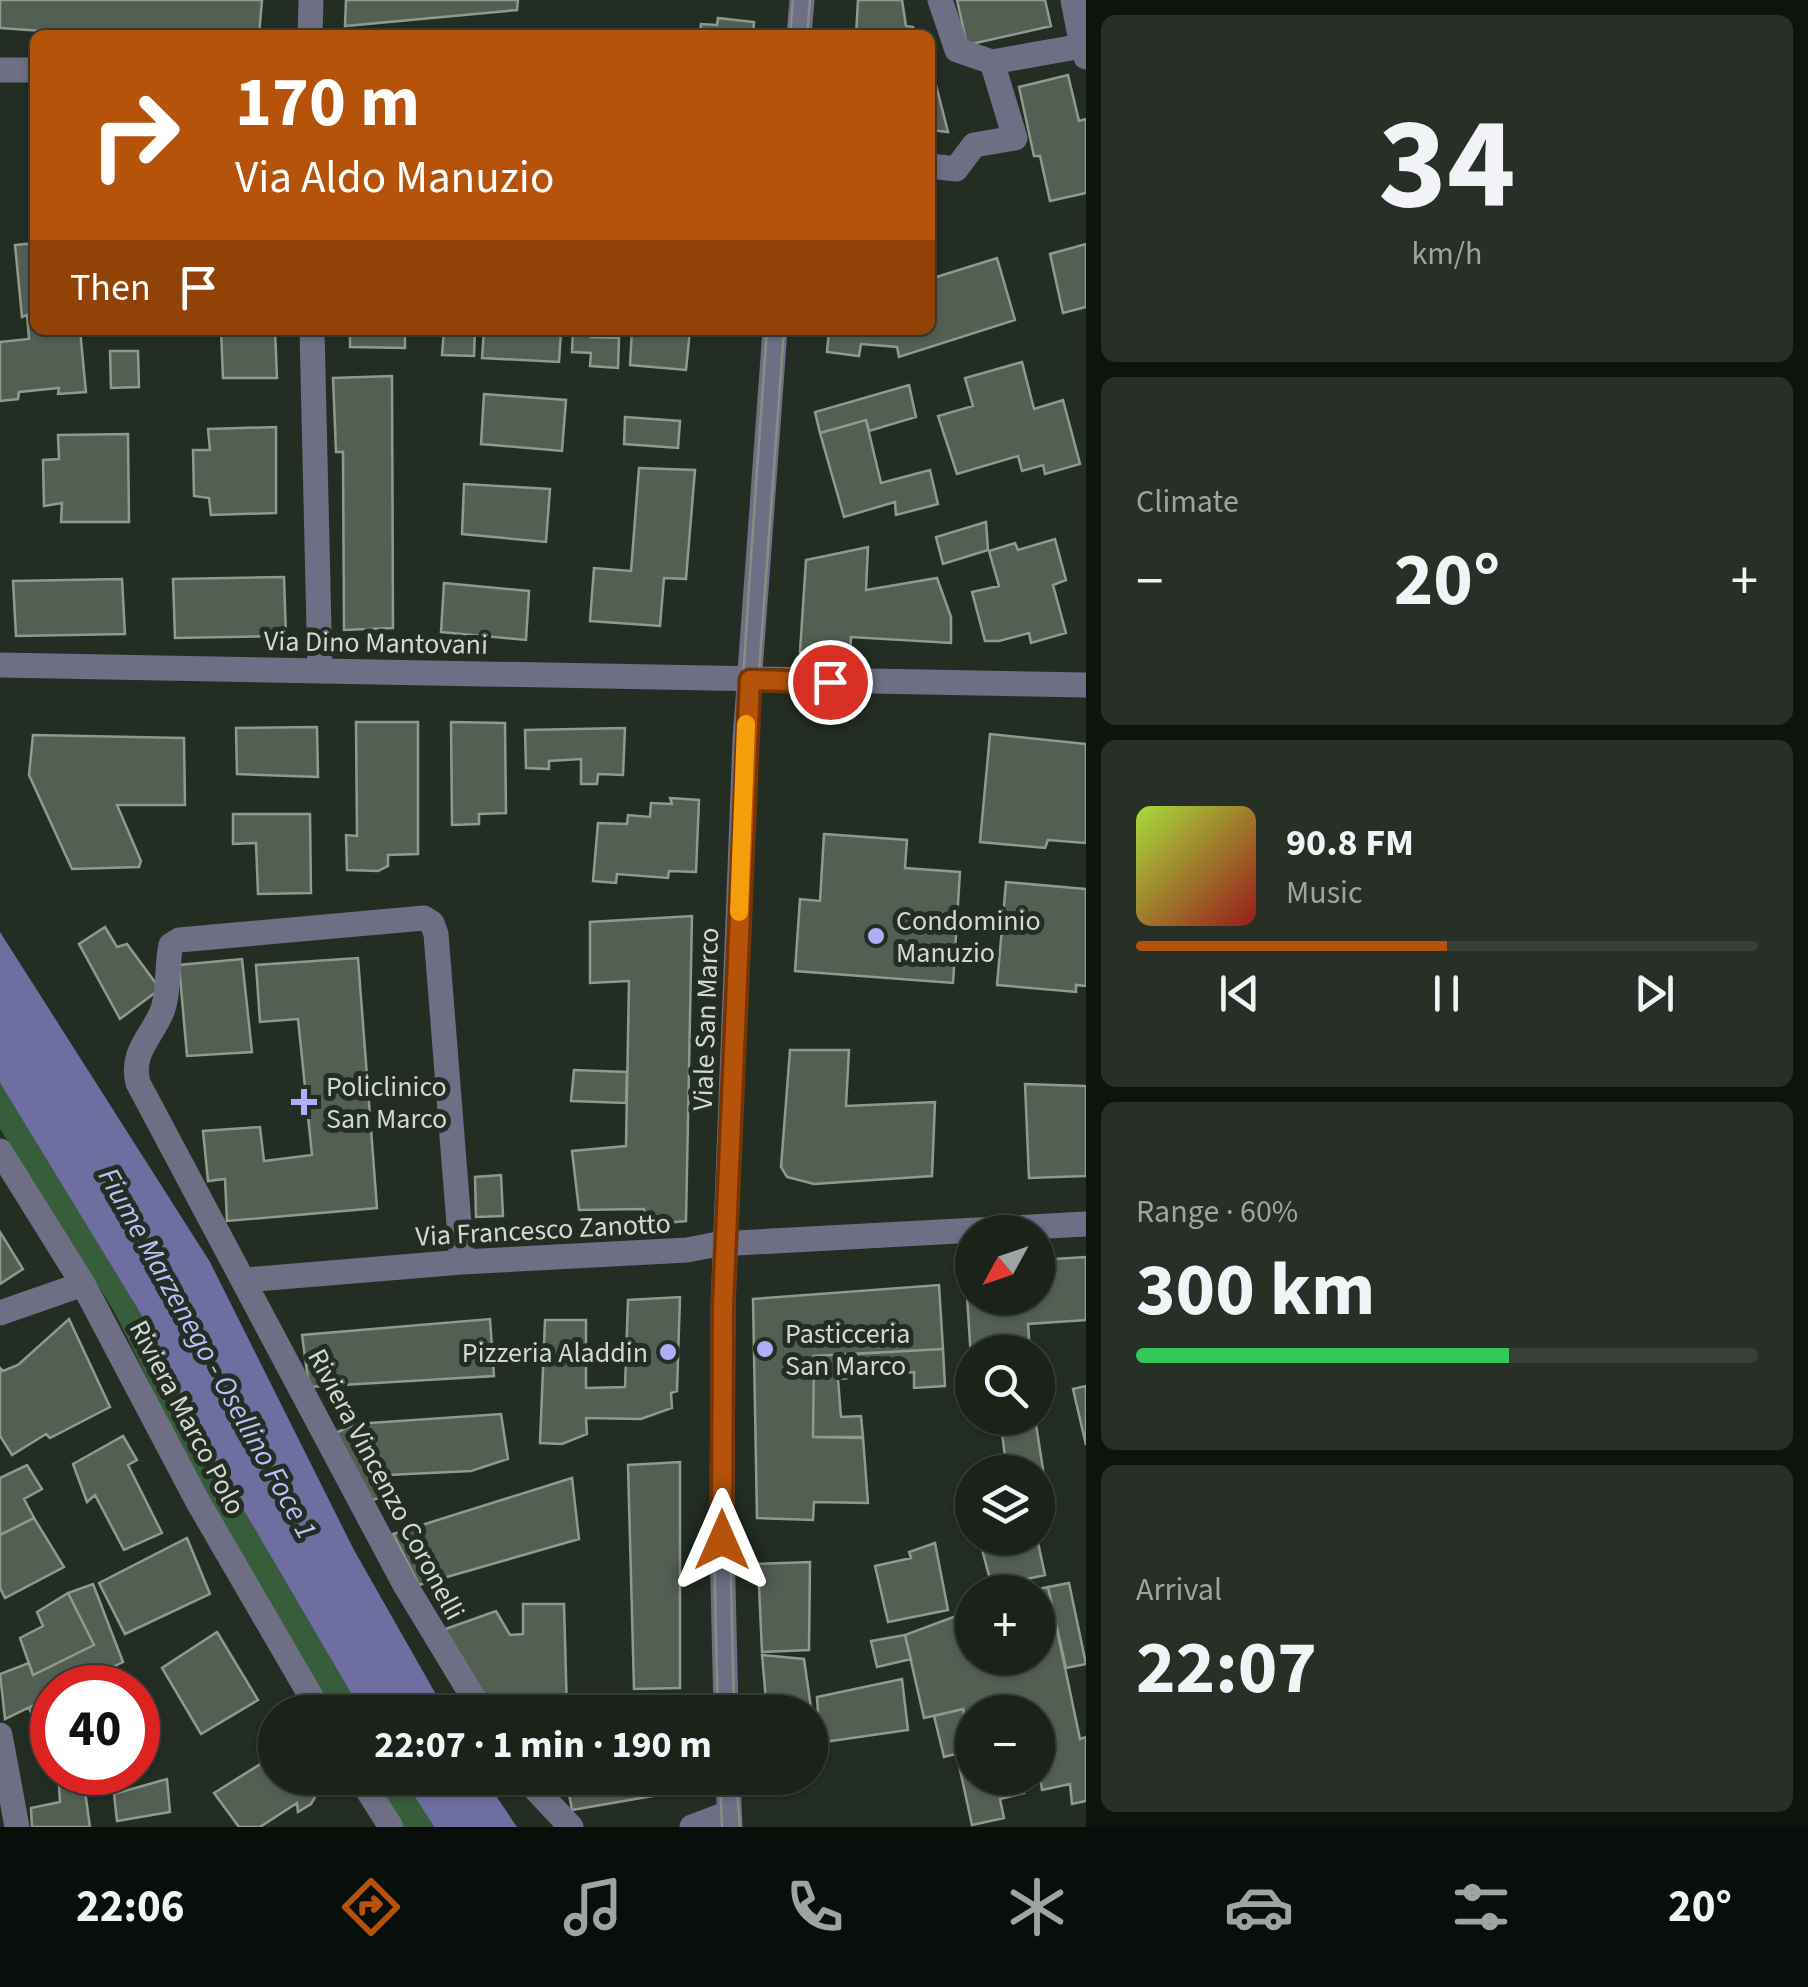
<!DOCTYPE html>
<html lang="en">
<head>
<meta charset="utf-8">
<style>
	body { margin:0; font-family:"Source Sans 3",sans-serif; background:#272f27; color:#f1f3f6; height:100vh; display:flex; flex-direction:column; font-size:38px; white-space:nowrap }
	* { box-sizing:border-box; margin:0 }
	p { font-size:32px; color:#9fa4a2 }
	.icon { flex:none; width:55px; height:55px; fill:none; stroke:currentColor; stroke-width:2; stroke-linecap:round; stroke-linejoin:round }
	.map { position:relative; flex:1; overflow:hidden }
	.drawer { display:flex; flex-direction:column; gap:15px; padding:15px; background:#0e130e; width:722px }
	.drawer>* { flex:none }
	.top-card { position:absolute; left:30px; top:30px; width:905px; height:305px; border-radius:15px; box-shadow:0 2px 8px #0004,0 0 0 2px #383f39; background:#b45309; color:#fff; overflow:hidden }
	.needle { width:65px; rotate:230deg }
	.controls { position:absolute; left:955px; top:1215px; display:grid; gap:20px }
	.controls a { display:grid; place-items:center; width:100px; height:100px; border-radius:50%; background:#1a221a; box-shadow:0 2px 8px #0004,0 0 0 2px #383f39; font-size:50px }
	.speed { position:absolute; left:30px; top:1665px; display:flex; gap:20px; font-size:50px; font-weight:700; text-align:center }
	.speed>* { display:grid; place-content:center; width:130px; height:130px; border-radius:50%; background:#1a221a; box-shadow:0 2px 8px #0004,0 0 0 2px #383f39; line-height:1 }
	.speed .limit { border:15px solid #d22; background:#fff; color:#111 }
	.pin { position:absolute; display:grid; place-items:center; width:85px; height:85px; color:#fff; margin:-42px; border:5px solid #fff; border-radius:50%; box-shadow:0 2px 10px #0007 }
	.me { position:absolute; width:110px; margin:-55px; rotate:0deg; stroke-linejoin:round; filter:drop-shadow(0 0 8px #0008) }
	.turn { display:flex; align-items:center; gap:35px; height:210px; padding:0 40px; font-size:45px }
	.turn .icon { width:130px; height:130px; stroke-width:2.5 }
	.turn b { display:block; font-size:70px; line-height:85px }
	.then { display:flex; align-items:center; height:95px; padding:0 40px; background:#0003; gap:20px; font-size:38px }
	.big { font-size:75px; font-weight:700; line-height:1.1 }
	.drawer .card { flex:1; display:flex; flex-direction:column; justify-content:center; gap:15px; min-width:0; padding:0 35px; border-radius:15px; background:#272f27 }
	.drawer .dial { align-items:center; gap:0 }
	.dial b { font-size:130px; line-height:1 }
	.song { display:flex; align-items:center; gap:30px }
	.cover { width:120px; height:120px; border-radius:15px; background:linear-gradient(135deg,hsl(80 70% 55%),hsl(0 70% 35%)) }
	.played { height:10px; border-radius:5px; background:linear-gradient(90deg,#b45309 50%,#383f39 50%) }
	.keys { display:flex; justify-content:space-around; direction:ltr }
	.heat { display:flex; justify-content:space-between; align-items:center; font-size:55px; direction:ltr }
	.charge { height:15px; border-radius:8px; background:linear-gradient(90deg,#34c759 60%,#383f39 0) }
	.trip { position:absolute; left:258px; top:1695px; width:570px; height:100px; border-radius:50px; background:#1a221a; box-shadow:0 2px 8px #0004,0 0 0 2px #383f39; font-weight:700; line-height:100px; text-align:center }
	.tab-bar { display:flex; height:160px; justify-content:space-around; align-items:center; background:#0a0e0a; color:#9fa4a2 }
	.tab-bar .icon { width:70px; height:70px }
	.tab-bar .on { color:#b45309 }
	.tab-bar b { font-size:45px; color:#f1f3f6 }
	main { display:flex; flex:1; min-height:0 }
	.map>svg:first-child { display:block }
	.green { fill:#385d3a }
	.water { fill:#6f6ea0 }
	.building { fill:#545f54; stroke:#8f9a8f; stroke-width:2.5 }
	.lines { fill:none; stroke-linecap:round; stroke-linejoin:round }
	.minor { stroke:#6e6e84; stroke-width:25 }
	.tram { stroke:#868e86; stroke-width:2.5 }
	.route-casing { stroke:#753606; stroke-width:25 }
	.route { stroke:#b45309; stroke-width:18 }
	.slow { stroke:#f59e0b; stroke-width:18 }
	.poi-dot { fill:#b0aefa; stroke:#232d23; stroke-width:4 }
	.labels { text-anchor:middle; stroke-width:10; stroke-linejoin:round; paint-order:stroke }
	.street-label { font-size:28px; fill:#d2d8d2; stroke:#232d23 }
	.poi-label { font-size:28px; fill:#d2d8d2; stroke:#232d23; text-anchor:start }
	.water-label { font-size:30px; font-style:italic; fill:#bfbefb; stroke:#232d23 }
</style>
</head>
<body>
<main>
<div class="map">
<svg width="1086" height="1827" viewBox="0 0 1086 1827">
	<rect width="100%" height="100%" fill="#232d23"/>
	<path class="green" d="M0,1083L142,1316L208,1449L362,1712H332L189,1463L115,1313L0,1129Z
		M372,1778H403L434,1827H403Z"/>
	<path class="water" d="M0,932L210,1262L354,1550L446,1712H362L208,1449L142,1316L0,1083Z
		M403,1778H484L517,1827H434Z"/>
	<path class="building" d="M0,0H262L259,35H99L0,28Z
		M346,0H518L517,10L345,26Z
		M858,0H902L906,26L913,27L912,35H856Z
		M957,0H1045L1051,26L967,45Z
		M718,18L754,22L753,35H700L701,24L717,25Z
		M1068,75L1079,121L1086,119V193L1050,201L1040,156H1034L1019,87Z
		M936,85L948,132L930,130V88Z
		M35,243V330H80L86,392L58,394L59,388L19,392L18,399L0,401V342L29,339L27,315L22,317L15,245Z
		M1086,244V307L1063,313L1050,254Z
		M997,258L1015,320L899,357L897,347L861,344L859,356L827,352L829,330H930V279Z
		M221,330H275L277,378H223Z
		M350,330H405V348L350,347Z
		M444,330H475L474,356L442,355Z
		M484,330L561,332L559,362L482,358Z
		M573,330H591V337L619,338L618,368L590,366L591,353L572,352Z
		M632,330H690L686,370L630,365Z
		M110,351H138L139,387L111,388Z
		M1022,362L1034,409L1063,400L1080,464L1045,474L1043,465L1022,471L1018,456L957,474L938,416L973,406L965,378Z
		M392,376L393,628L344,630L343,452H336L333,378Z
		M909,385L916,417L869,431L866,420L820,433L815,412Z
		M484,394L566,400L562,451L481,444Z
		M625,417L680,421L678,448L624,444Z
		M866,420L881,483L930,470L938,504L896,515L895,502L844,517L820,433Z
		M276,427V513L211,515L209,498L194,496L193,450H210L208,429Z
		M128,434L129,522H61L62,503L44,506L43,460L59,459L58,435Z
		M639,468L695,470L686,579L664,578L660,626L590,621L594,568L631,571Z
		M464,484L550,489L546,542L462,534Z
		M986,522L988,550L943,564L936,537Z
		M1055,539L1066,580L1053,585L1066,633L1031,643L1029,633L999,641H985L972,592L999,586L989,551L1015,543L1018,550Z
		M868,547L866,590L937,578L951,617V643L851,637L850,654L800,652L806,560Z
		M284,577L286,636L175,638L173,579Z
		M122,579L125,634L16,636L13,581Z
		M444,583L529,591L526,640L441,632Z
		M356,722H418V854L388,855V866L378,871L347,870L346,835L357,836Z
		M451,722L505,723L506,813L479,814V824L452,825Z
		M317,727L318,777L237,774L236,728Z
		M625,728L623,775L598,774L597,784H581V759L549,761V769L526,768L525,730Z
		M990,734L1086,744V843L1048,840L1045,848L980,842Z
		M33,735L184,738L185,805H117L141,861L139,867L72,869L29,775Z
		M670,798L699,800L696,872L669,871L668,878L617,874L616,883L593,881L598,823L627,824L628,815L650,817L651,803L672,804Z
		M233,814H310L311,893L258,894L256,843L233,844Z
		M824,834L907,840L905,868L960,872L953,983L795,971L800,899L820,901Z
		M1006,882L1086,889V986L1076,985V992L997,985Z
		M692,916L686,1221L645,1225L644,1209L579,1210L572,1151L626,1146L629,981L590,983V922Z
		M105,927L117,947L127,944L160,989L120,1019L79,944Z
		M358,958L377,1208L227,1221L225,1179L208,1181L203,1131L260,1127L264,1161L312,1155L298,1019L260,1022L256,965Z
		M242,959L252,1052L187,1056L179,965Z
		M790,1050H849L846,1106L935,1102L932,1176L814,1184L787,1177L781,1167Z
		M574,1070L627,1072L626,1103L571,1101Z
		M1025,1084L1086,1086V1176L1029,1178Z
		M501,1175L503,1216L476,1217L475,1177Z
		M0,1232L23,1269L0,1284Z
		M1086,1257V1320L1028,1324L1030,1352H972V1374L965,1265L972,1264V1298H1038V1260Z
		M939,1285L943,1349L814,1356L813,1437L863,1438L868,1503L814,1502L813,1520L757,1518L753,1299Z
		M680,1297L677,1391L671,1393L672,1408L641,1419L586,1418L587,1434L562,1444L540,1443L545,1320H586V1388L625,1387L628,1300Z
		M69,1319L110,1407L50,1438L46,1434L12,1455L0,1436V1368L3,1371L18,1365Z
		M490,1319L494,1376L309,1387L302,1335Z
		M943,1349L945,1386L914,1388V1372L838,1379L841,1417L861,1416L863,1437H813L814,1356Z
		M1086,1386V1445L1073,1389Z
		M501,1414L508,1459L471,1471L388,1475L396,1492L370,1501L331,1435L355,1424Z
		M1000,1418H1035L1045,1482H1038V1472H1007Z
		M123,1436L137,1460L128,1465L162,1533L124,1550L95,1495L87,1502L73,1464Z
		M680,1462V1688L634,1689L628,1465Z
		M27,1465L42,1489L24,1499L34,1518L0,1535V1478Z
		M572,1478L579,1539L419,1585L393,1534Z
		M34,1518L64,1567L5,1598L0,1588V1535Z
		M187,1538L210,1594L125,1634L99,1583Z
		M979,1538H1037L1045,1575L992,1587Z
		M935,1543L948,1610L888,1622L875,1566L911,1558L909,1552Z
		M810,1562L809,1650L762,1652L758,1564Z
		M1069,1583L1086,1664L1066,1668L1048,1587Z
		M93,1584L123,1662L71,1688H52V1696L5,1719L0,1674L29,1663L33,1675L94,1645L68,1593Z
		M1048,1587L1080,1739L1086,1737V1801L1072,1804L1070,1784L1042,1790L1038,1763V1712H972V1751L963,1709L924,1718L905,1635L972,1610V1658H1038V1592H1024Z
		M68,1593L94,1645L33,1675L20,1638L43,1626L37,1612Z
		M523,1604H564L567,1712H488L440,1631L496,1611L510,1635L523,1634Z
		M217,1632L258,1700L201,1734L162,1668Z
		M905,1635L911,1659L877,1667L871,1641Z
		M762,1655L804,1659L812,1715L818,1713L817,1697L902,1679L908,1730L810,1744V1712H767Z
		M100,1673L108,1688H71Z
		M52,1696V1735L44,1739L29,1708Z
		M963,1709L972,1750L944,1757L934,1716Z
		M275,1755V1778H315L319,1790L311,1804L298,1812L297,1803L260,1827H239L214,1793Z
		M972,1761V1778H1021L1024,1793L1000,1799L1004,1818L972,1825L959,1765Z
		M566,1778H697L699,1788L572,1810Z
		M167,1779L170,1812L117,1821L114,1794Z
		M84,1784L90,1827H32L31,1808L60,1802L59,1786Z"/>
	<g class="lines">
		<path class="minor" d="M940,0L957,50L992,62
			M1073,0L1082,46
			M310,35L311,0
			M799,35L802,0
			M0,70H35
			M930,166L956,169L974,145L1015,138L992,62L1082,46L1086,57
			M312,330L320,671
			M0,665L1086,685
			M0,1151L83,1284L198,1502L320,1712
			M462,1262L436,934L432,923L424,918L179,940L171,945C166,966 170,988 163,1009C153,1036 130,1051 138,1083L404,1583L482,1712
			M244,1280L462,1262L687,1250L718,1244L1086,1224
			M0,1313L83,1284
			M726,1712L722,1540L723,1306L745,740L775,330
			M0,1735L17,1827
			M360,1778L391,1827
			M525,1778L571,1827
			M728,1778L730,1827
			M692,1827L729,1813"/>
		<path class="tram" d="M790,35L793,0
			M807,35L810,0
			M718,1712C703,1251 734,790 767,330
			M734,1712L730,1540L733,1243L754,740L784,330
			M720,1778L722,1827
			M736,1778L740,1827"/>
	</g>
	<g class="lines">
		<defs>
			<path id="route" d="M722,1540L723,1306L750,680L830,682"/>
		</defs>
		<use href="#route" class="route-casing"/>
		<use href="#route" class="route"/>
		<path class="slow" d="M739,912L746,724"/>
	</g>
	<g class="poi-dot">
		<circle cx="876" cy="936" r="10"/>
		<path d="M299 1087h10v10h10v10h-10v10h-10v-10h-10v-10h10z"/>
		<circle cx="765" cy="1349" r="10"/>
		<circle cx="668" cy="1352" r="10"/>
	</g>
	<g class="labels">
		<g class="street-label">
			<text transform="translate(376 642) rotate(1)" y="10">Via Dino Mantovani</text>
			<text transform="translate(705 1019) rotate(-88)" y="10">Viale San Marco</text>
			<text transform="translate(543 1229) rotate(-3)" y="10">Via Francesco Zanotto</text>
			<text transform="translate(188 1417) rotate(62)" y="10">Riviera Marco Polo</text>
			<text transform="translate(387 1484) rotate(62)" y="10">Riviera Vincenzo Coronelli</text>
		</g>
		<g class="poi-label">
			<text x="896" y="930">Condominio<tspan x="896" dy="32">Manuzio</tspan></text>
			<text x="326" y="1096">Policlinico<tspan x="326" dy="32">San Marco</tspan></text>
			<text x="785" y="1343">Pasticceria<tspan x="785" dy="32">San Marco</tspan></text>
			<text x="648" y="1362" text-anchor="end">Pizzeria Aladdin</text>
		</g>
		<g class="water-label">
			<text transform="translate(208 1353) rotate(61)" y="10">Fiume Marzenego - Osellino Foce 1</text>
		</g>
	</g>
</svg>
<div class="controls">
<a><svg class="needle" viewBox="-14 -14 28 28"><path d="M0-13l5 13h-10z" fill="#e53935"/><path d="M0 13l5-13h-10z" fill="#9fa4a2"/></svg></a>
<a><svg class="icon" aria-label="search" viewBox="0 0 24 24"><circle cx="10" cy="10" r="6"/><path d="M15 15l6 6"/></svg></a>
<a><svg class="icon" aria-label="layers" viewBox="0 0 24 24"><path d="M12 4l9 5-9 5-9-5zM3 14l9 5 9-5"/></svg></a>
<a>+</a>
<a>−</a>
</div>
<div class="speed"><div class="limit">40</div></div>
<div class="pin" style="left:830px;top:682px;background:#d93025"><svg class="icon" aria-label="arrive" viewBox="0 0 24 24"><path d="M6 21V4h12l-3 4 3 4H6"/></svg></div>
<svg class="me" style="left:722px;top:1540px" viewBox="-20 -20 40 40"><path d="M0-17L14 15 0 8-14 15z" fill="#b45309" stroke="#fff" stroke-width="4"/></svg>
<div class="trip">22:07 · 1 min · 190 m</div>
<div class="top-card">
<div class="turn"><svg class="icon" aria-label="right" viewBox="0 0 24 24"><path d="M7 20v-9h11M14 6l5 5-5 5"/></svg><div><b>170 m</b>Via Aldo Manuzio</div></div>
<div class="then">Then<svg class="icon" aria-label="arrive" viewBox="0 0 24 24"><path d="M6 21V4h12l-3 4 3 4H6"/></svg></div>
</div>
</div>
<section class="drawer">
<div class="card dial"><b>34</b><p>km/h</p></div>
<div class="card"><p>Climate</p>
<div class="heat"><a>−</a><b class="big">20°</b><a>+</a></div>
</div>
<div class="card">
<div class="song"><i class="cover"></i><div><b>90.8 FM</b><p>Music</p></div></div>
<div class="played"></div>
<div class="keys"><svg class="icon" aria-label="previous" viewBox="0 0 24 24"><path d="M18 5L8 12l10 7zM5 5v14"/></svg><svg class="icon" aria-label="pause" viewBox="0 0 24 24"><path d="M8 5v14M16 5v14"/></svg><svg class="icon" aria-label="next" viewBox="0 0 24 24"><path d="M6 5l10 7-10 7zM19 5v14"/></svg></div>
</div>
<div class="card"><p>Range · 60%</p><b class="big">300 km</b><div class="charge"></div></div>
<div class="card"><p>Arrival</p><b class="big">22:07</b></div>
</section>
</main>
<nav class="tab-bar">
<b>22:06</b>
<svg class="icon on" aria-label="directions" viewBox="0 0 24 24"><path d="M12 3l9 9-9 9-9-9zM9 14v-3h6M13 9l2 2-2 2"/></svg>
<svg class="icon" aria-label="music" viewBox="0 0 24 24"><path d="M9 18V5l10-2v13"/><circle cx="6" cy="18" r="3"/><circle cx="16" cy="16" r="3"/></svg>
<svg class="icon" aria-label="phone" viewBox="0 0 24 24"><path d="M5 4h4l2 5-3 2q2 4 5 5l2-3 5 2v4C11 20 4 13 5 4z"/></svg>
<svg class="icon" aria-label="climate" viewBox="0 0 24 24"><path d="M12 3v18M4 7l16 10M4 17L20 7"/></svg>
<svg class="icon" aria-label="car" viewBox="0 0 24 24"><path d="M5 17H2v-5l4-1 3-4h7l3 4 3 1v5h-3M9 17h6M6 11h13"/><circle cx="7" cy="17" r="2"/><circle cx="17" cy="17" r="2"/></svg>
<svg class="icon" aria-label="filters" viewBox="0 0 24 24"><path d="M4 7h16M4 17h16"/><circle cx="9" cy="7" r="2"/><circle cx="15" cy="17" r="2"/></svg>
<b>20°</b>
</nav>
</body>
</html>
